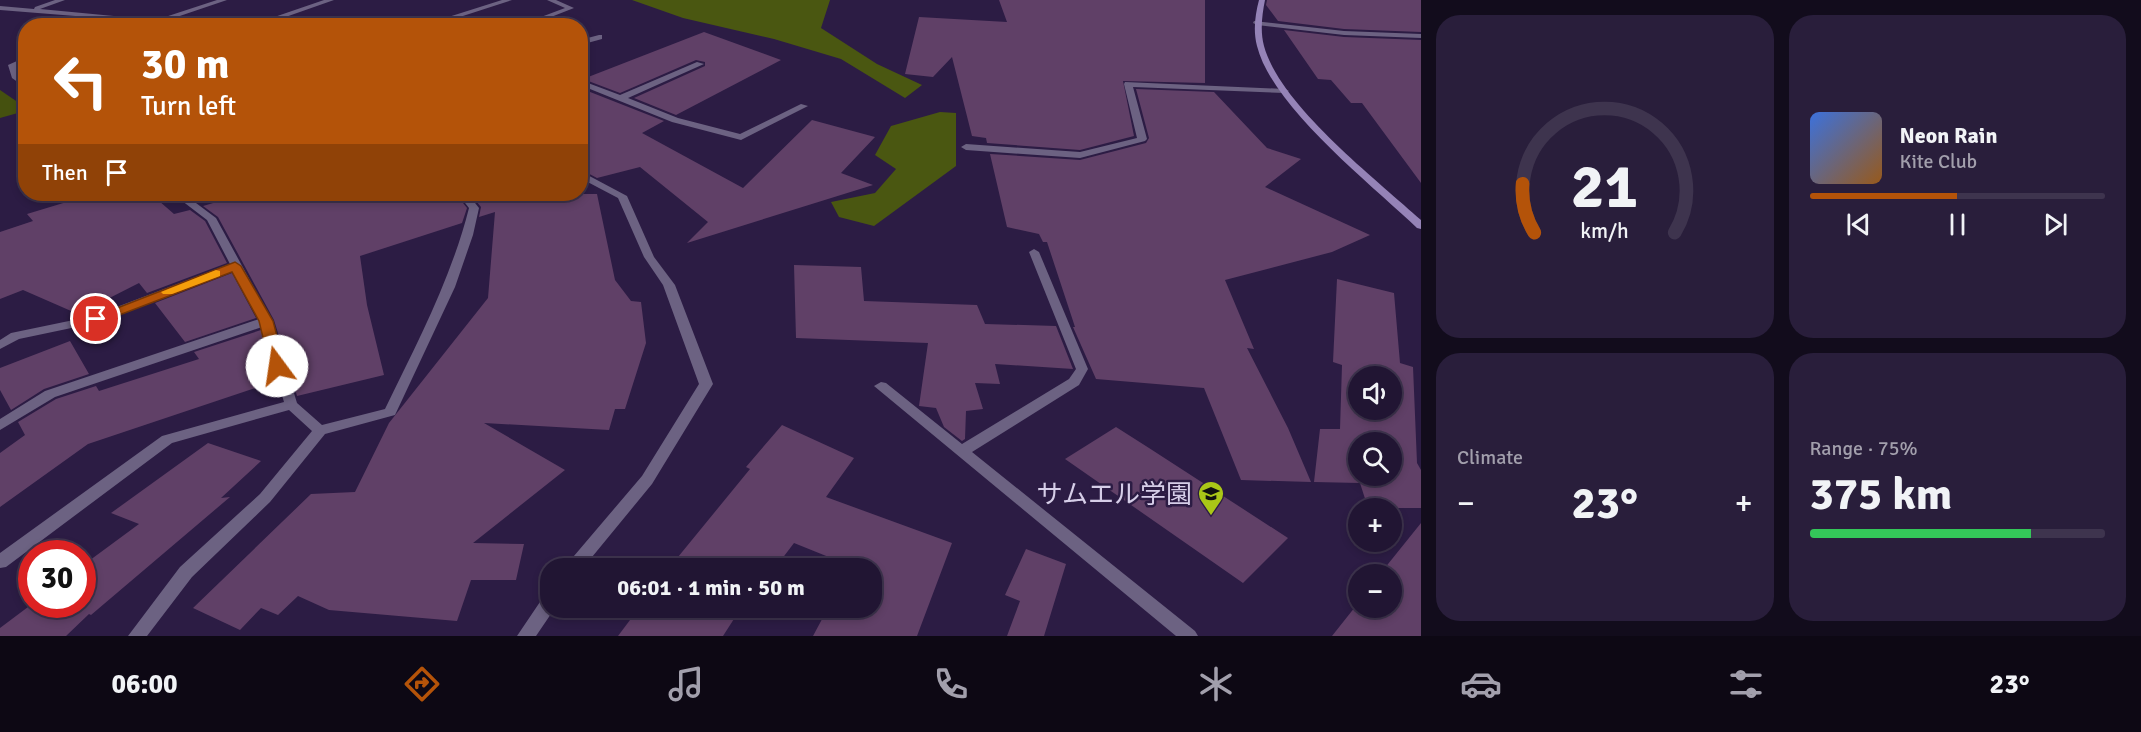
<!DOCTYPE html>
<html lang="en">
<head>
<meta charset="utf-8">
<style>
	body { margin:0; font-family:Signika,"Noto Sans JP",sans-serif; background:#291e3b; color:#f1f3f6; height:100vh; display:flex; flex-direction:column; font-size:22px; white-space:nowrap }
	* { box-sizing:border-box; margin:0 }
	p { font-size:20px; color:#a29fac }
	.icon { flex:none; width:33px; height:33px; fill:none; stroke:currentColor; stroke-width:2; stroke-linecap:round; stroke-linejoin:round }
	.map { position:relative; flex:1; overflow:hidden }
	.side { display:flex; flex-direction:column; gap:15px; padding:15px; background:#120c1c; width:720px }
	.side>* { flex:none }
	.banner { position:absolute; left:18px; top:18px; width:570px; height:183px; border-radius:24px; box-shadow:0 3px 9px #0003,0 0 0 2px #3e344e; background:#b45309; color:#fff; overflow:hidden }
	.tools { position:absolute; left:1348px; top:366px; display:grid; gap:12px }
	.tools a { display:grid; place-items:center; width:54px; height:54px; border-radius:50%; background:#211533; box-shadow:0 3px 9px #0003,0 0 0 2px #3e344e; font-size:30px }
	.speed { position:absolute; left:18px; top:540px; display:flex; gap:12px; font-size:30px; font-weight:700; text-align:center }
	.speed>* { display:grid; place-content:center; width:78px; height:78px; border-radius:50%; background:#211533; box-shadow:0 3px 9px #0003,0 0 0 2px #3e344e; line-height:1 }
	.speed .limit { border:9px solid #d22; background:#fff; color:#111 }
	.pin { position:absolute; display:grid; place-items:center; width:51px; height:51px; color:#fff; margin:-26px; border:3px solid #fff; border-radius:50%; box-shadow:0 2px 6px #0007 }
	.me { position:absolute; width:66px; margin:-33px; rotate:346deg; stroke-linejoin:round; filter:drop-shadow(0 0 4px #0008) }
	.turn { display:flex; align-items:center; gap:21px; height:126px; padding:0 24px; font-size:27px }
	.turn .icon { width:78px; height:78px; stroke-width:2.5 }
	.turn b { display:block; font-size:42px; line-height:51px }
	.then { display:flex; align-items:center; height:57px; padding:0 24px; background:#0003; gap:12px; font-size:22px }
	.big { font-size:45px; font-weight:700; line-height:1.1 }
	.side .card { flex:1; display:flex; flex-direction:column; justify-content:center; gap:9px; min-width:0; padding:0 21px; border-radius:24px; background:#291e3b }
	.side .dial { align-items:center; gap:0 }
	.dial svg { height:156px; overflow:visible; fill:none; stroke:#3e344e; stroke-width:7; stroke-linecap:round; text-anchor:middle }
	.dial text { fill:#f1f3f6; stroke:none }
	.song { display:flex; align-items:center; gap:18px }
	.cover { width:72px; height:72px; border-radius:9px; background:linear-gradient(135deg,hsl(220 70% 55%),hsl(30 70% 35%)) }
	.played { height:6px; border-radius:3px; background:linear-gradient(90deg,#b45309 50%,#3e344e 50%) }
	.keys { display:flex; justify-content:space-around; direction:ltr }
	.heat { display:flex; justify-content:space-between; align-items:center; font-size:33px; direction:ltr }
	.charge { height:9px; border-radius:4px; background:linear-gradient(90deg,#34c759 75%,#3e344e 0) }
	.side .tiles { flex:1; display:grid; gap:15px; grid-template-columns:repeat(2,1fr) }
	.trip { position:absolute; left:540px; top:558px; width:342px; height:60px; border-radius:24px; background:#211533; box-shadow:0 3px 9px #0003,0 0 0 2px #3e344e; font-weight:700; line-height:60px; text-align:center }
	.tabs { display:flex; height:96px; justify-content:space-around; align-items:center; background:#0d0814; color:#a29fac }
	.tabs .icon { width:42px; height:42px }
	.tabs .active { color:#b45309 }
	.tabs b { font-size:27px; color:#f1f3f6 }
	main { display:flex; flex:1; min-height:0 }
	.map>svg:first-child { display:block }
	.green { fill:#45510f }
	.forest { fill:#4a5711 }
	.building { fill:#604067; fill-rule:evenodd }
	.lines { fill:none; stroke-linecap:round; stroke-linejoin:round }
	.minor { fill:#6c6282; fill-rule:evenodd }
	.secondary { fill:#9583b7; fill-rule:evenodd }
	.route { fill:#b45309; stroke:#753606; stroke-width:1.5 }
	.slow { fill:#f59e0b }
	.labels { text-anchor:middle; stroke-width:5; stroke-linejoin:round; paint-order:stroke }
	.near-poi-label { font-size:26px; fill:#d6cee8; stroke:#2c1c44; text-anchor:end }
</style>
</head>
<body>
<main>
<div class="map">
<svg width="1421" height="636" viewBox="0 0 1421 636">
	<rect width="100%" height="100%" fill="#2c1c44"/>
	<path class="green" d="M0,90L25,107V111L0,118Z"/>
	<path class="forest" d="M632,0H830L821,28L877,64L922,85L905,98L841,59L774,39L683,18Z
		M940,112L956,113V166L874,226L839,217L831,202L875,193L896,169L875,155L891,126Z"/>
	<path class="building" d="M999,0H1205V83L1123,81L1134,136L1080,150L987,143L986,138L972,136L952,57L933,77L905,74L919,17L1007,22Z
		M1267,0H1421V32L1344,29L1278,21L1266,5Z
		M1284,30L1344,37L1421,40V183L1362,103H1351L1331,80L1318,79Z
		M704,32L781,60L676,115L634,98L705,66V62L696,60L620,93L583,79Z
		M580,88L664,121L642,133L743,188L812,120L875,137L841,173L873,185L687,243L708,222L640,167L597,178L580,169Z
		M1136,89L1214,92L1267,148L1301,159L1265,187L1370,235L1332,252L1225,280L1254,349L1247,348L1288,428L1311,482L1241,480L1204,388L1096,379L1073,327H1075L1047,242H1043L1039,234L1007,227L990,154L1080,160L1146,143L1149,138Z
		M93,194H151L174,214L190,210L205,221L227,263L147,293L139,283L78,314L23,290L0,299V232L33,221L27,214Z
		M244,194H456L467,208L462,223L360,256L367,305L384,375L297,396L293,382L303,372L291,376L274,320L218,217L203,206Z
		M470,194H597L615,280L631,301L641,302L646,343L625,409H615L609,430L484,423L565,470L473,543L524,544L516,580H471L457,621L329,610L298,596L278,615L261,608L240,630L193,608L311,494L355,492L389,423L488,298L495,212L479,217L481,207Z
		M794,265L861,267L864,301L977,305L985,324L1056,326L1073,369L995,364L1000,384L975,383L983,409L966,411L965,439L962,441L944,427L936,408L919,406L928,343L796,338Z
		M232,273L256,318L185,342L155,303Z
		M1337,279L1394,293L1400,363L1413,367L1417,463L1421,470V508H1368L1360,483L1314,482L1320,429H1340L1342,365L1333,362ZM1359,376H1392V410H1359ZM1359,442H1392V476H1359Z
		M261,330L276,381L88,444L0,507V453L25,435L18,422L56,399L96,386L99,391L199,359L194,352Z
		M70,341L89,374L44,389L11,410L0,390V368Z
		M782,425L854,458L826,497L952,543L917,636H813L828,608H872V568H849L851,566L794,543L775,568H669L750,469L746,467Z
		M1116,427L1149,448L1288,538L1243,583L1065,459Z
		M208,443L261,461L221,498L230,497L91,615L89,614L66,636H0V628L32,604H82V566L139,524L111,513Z
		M1421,523V636H1332L1359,602V608H1392V574H1380Z
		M1026,549L1066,564L1044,636H1007L1020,601L1005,595Z
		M639,608H741L723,636H618Z"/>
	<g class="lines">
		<path class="minor" d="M55,0H65L40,9L156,20L217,0H227L165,21L183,26H164L138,21L0,10V6L34,9L35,7Z
			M324,0H334L260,26H248Z
			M502,0H512L432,26H420Z
			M547,0H556L574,8L528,26H517L565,8Z
			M1254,21L1344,31L1421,34V38L1344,35L1257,25L1253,23Z
			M599,35H602V39L580,45V40Z
			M26,57V62L16,66L19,75L26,81V88L12,78L8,65Z
			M697,62L704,64L628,98L678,118L740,134L801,104L808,106L741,140L672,122L580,85V80L620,95Z
			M1125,82L1285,89L1289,91L1285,93L1133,87L1147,139L1145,141L1080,158L966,150L961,147L966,144L1080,152L1137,138L1124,84Z
			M580,171L627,196L654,257L675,285L713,384L652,484L583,568H566L568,563L642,476L699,384L663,285L644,257L618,198L580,178Z
			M173,194H184L216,218L272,321L297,403L322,425L385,409C417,343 451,279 469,208L458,194H468L479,208L473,235L455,287L395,415L325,434L270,502L192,577L147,636H128L180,567L260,494L312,431L289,410L172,443L6,567L0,568V553L162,436L284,402L262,327L55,397L0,430V419L45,391L259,319L233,270L100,322L19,339L0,349V340L11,333L93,316L230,264L207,220Z
			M1034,249L1039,252L1088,369L1079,385L972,452L1195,631L1198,636H1176L874,386L881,382L886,383L962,444L1069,379L1076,369L1029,252Z
			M550,594V608H555L536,636H517L544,596Z"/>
		<path class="secondary" d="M1259,0H1265C1262,15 1260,31 1264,46C1280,105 1376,179 1421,220V229L1417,228C1372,185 1272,107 1257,46C1253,31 1255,15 1259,0Z"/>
	</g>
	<path class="route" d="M235,262L241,266L273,321L285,366L282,369L277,370L270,366L259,321L232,272L101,322L96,323L89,319Z"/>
	<path class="slow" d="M216,270L220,271V276L172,294H163L161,292Z"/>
	<defs>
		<symbol id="school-pin" viewBox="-11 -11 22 30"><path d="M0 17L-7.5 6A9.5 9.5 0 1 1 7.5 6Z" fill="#aac717" stroke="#2c1c44"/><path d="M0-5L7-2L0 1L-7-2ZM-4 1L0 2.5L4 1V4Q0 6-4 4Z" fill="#111"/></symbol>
	</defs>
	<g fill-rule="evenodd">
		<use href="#school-pin" x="1196" y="479" width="30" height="40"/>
	</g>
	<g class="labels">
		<g class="near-poi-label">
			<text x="1192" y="503">サムエル学園</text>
		</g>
	</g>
</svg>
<div class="tools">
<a><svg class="icon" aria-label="sound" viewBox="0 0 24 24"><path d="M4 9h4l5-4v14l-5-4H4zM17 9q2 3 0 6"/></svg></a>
<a><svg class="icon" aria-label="search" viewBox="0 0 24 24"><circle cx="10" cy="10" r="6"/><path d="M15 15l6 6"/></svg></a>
<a>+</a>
<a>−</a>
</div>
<div class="speed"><div class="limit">30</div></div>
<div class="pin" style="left:96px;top:319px;background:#d93025"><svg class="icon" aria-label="arrive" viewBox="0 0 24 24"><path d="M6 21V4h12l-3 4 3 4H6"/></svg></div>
<svg class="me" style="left:277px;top:366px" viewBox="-20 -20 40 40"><circle r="19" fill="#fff"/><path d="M0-13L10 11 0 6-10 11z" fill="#b45309"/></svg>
<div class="trip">06:01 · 1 min · 50 m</div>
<div class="banner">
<div class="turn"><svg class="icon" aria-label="left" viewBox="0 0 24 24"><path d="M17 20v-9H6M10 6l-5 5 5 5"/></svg><div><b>30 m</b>Turn left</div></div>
<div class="then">Then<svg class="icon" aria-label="arrive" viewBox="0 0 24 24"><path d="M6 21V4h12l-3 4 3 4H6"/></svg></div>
</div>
</div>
<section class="side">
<div class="tiles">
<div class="card dial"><svg viewBox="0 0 100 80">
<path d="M14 69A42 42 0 1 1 86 69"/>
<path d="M14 69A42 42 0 0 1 8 44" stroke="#b45309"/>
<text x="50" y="56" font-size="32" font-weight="700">21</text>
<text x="50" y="72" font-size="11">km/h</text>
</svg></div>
<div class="card">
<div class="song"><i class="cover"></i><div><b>Neon Rain</b><p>Kite Club</p></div></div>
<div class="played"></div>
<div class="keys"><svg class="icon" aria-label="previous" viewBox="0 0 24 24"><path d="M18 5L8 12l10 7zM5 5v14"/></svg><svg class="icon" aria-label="pause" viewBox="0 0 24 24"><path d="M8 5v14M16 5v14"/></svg><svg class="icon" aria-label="next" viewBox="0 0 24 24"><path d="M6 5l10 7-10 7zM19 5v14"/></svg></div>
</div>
<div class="card"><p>Climate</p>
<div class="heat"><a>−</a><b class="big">23°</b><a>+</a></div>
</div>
<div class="card"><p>Range · 75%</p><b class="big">375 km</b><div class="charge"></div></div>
</div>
</section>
</main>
<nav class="tabs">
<b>06:00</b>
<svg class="icon active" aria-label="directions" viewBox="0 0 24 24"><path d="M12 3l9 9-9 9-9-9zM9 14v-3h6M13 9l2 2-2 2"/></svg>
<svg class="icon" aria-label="music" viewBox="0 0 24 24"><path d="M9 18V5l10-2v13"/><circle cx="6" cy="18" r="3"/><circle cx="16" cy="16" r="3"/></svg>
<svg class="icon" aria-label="phone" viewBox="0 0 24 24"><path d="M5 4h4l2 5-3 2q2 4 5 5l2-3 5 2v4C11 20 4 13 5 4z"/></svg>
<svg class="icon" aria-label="climate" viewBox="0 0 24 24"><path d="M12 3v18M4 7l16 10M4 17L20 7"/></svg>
<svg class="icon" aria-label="car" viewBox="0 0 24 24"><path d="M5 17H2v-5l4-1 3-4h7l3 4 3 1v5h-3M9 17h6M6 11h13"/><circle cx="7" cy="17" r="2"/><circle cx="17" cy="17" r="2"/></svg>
<svg class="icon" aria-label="filters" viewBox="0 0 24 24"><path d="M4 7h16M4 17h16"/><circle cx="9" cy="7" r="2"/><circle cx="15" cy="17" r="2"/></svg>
<b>23°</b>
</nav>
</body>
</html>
